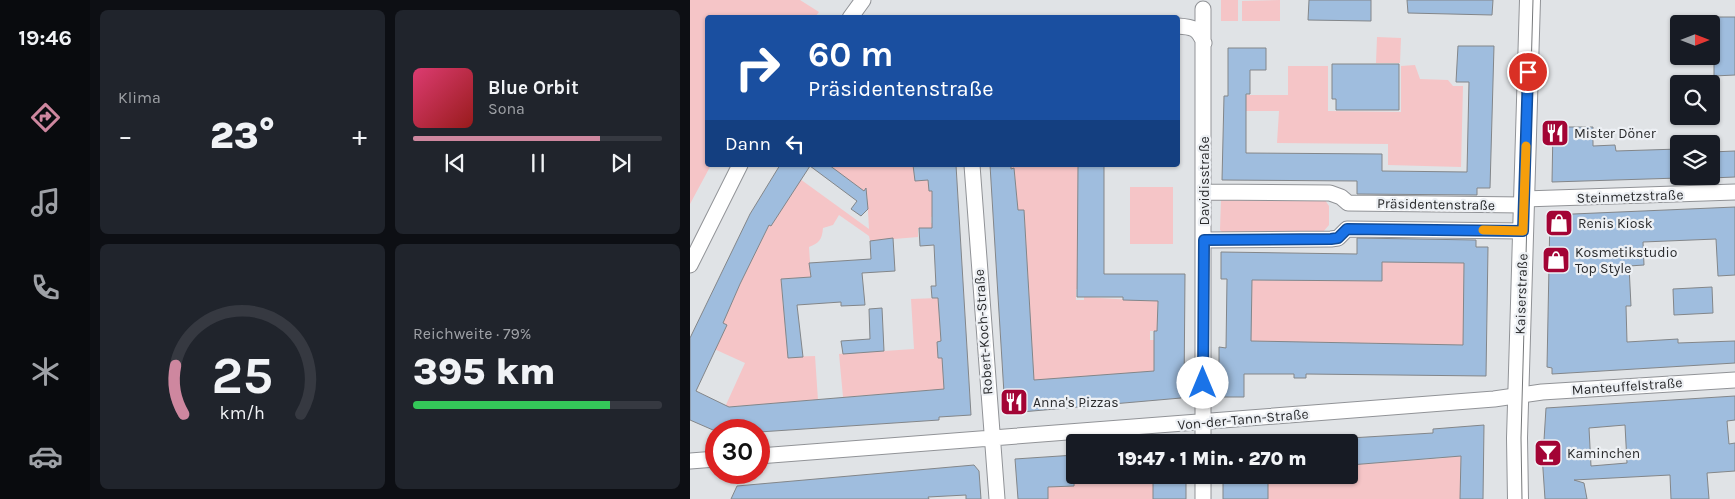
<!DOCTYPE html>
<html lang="de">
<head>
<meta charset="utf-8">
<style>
	body { margin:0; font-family:Karla,sans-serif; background:#20242c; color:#f1f3f6; height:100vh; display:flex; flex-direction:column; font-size:19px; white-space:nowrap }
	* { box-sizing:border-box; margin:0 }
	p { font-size:16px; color:#9ea1a6 }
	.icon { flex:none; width:28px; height:28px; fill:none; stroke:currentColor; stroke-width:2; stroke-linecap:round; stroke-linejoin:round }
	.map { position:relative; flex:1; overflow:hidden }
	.sheet { display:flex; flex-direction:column; gap:10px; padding:10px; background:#0d0f14; width:600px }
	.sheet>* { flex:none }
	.guide { position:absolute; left:15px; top:15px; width:475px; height:152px; border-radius:5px; box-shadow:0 1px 4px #0004; background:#1a4fa0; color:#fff; overflow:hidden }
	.needle { width:32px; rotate:90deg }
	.controls { position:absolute; left:980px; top:15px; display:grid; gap:10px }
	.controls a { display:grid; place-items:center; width:50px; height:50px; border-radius:5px; background:#171b24; box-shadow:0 1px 4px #0004; font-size:25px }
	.speed { position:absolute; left:15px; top:419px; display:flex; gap:10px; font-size:25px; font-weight:700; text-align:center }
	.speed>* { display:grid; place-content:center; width:65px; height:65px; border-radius:50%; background:#171b24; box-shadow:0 1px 4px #0004; line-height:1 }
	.speed .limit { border:8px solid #d22; background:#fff; color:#111 }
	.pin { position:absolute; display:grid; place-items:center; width:42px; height:42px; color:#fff; margin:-21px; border:2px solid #fff; border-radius:50%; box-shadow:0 1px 5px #0007 }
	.me { position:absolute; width:55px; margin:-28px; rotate:0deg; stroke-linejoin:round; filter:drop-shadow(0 0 4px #0008) }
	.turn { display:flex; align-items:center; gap:18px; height:105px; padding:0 20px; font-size:22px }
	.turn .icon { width:65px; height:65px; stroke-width:2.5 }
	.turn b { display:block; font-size:35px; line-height:42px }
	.then { display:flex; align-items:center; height:48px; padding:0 20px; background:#0003; gap:10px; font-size:19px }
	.big { font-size:38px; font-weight:800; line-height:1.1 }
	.sheet .card { flex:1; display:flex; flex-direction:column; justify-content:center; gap:8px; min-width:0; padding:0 18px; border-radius:8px; background:#20242c }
	.sheet .dial { align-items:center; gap:0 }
	.dial svg { height:130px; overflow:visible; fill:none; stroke:#363941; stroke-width:7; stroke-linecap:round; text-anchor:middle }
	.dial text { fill:#f1f3f6; stroke:none }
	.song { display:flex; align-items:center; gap:15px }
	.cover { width:60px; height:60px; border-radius:8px; background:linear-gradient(135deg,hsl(340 70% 55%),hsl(0 70% 35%)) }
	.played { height:5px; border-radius:2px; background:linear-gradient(90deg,#ce879f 75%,#363941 75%) }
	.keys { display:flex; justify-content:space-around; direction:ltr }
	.heat { display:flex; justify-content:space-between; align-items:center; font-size:28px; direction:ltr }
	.charge { height:8px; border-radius:4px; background:linear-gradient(90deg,#34c759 79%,#363941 0) }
	.sheet .tiles { flex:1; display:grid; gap:10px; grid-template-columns:repeat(2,1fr) }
	.trip { position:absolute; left:376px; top:434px; width:292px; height:50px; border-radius:5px; background:#171b24; box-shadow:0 1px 4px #0004; font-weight:800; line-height:50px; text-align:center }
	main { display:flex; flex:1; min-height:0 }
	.tabs { display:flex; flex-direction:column; width:90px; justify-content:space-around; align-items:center; background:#090b0e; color:#9ea1a6 }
	.tabs .icon { width:35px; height:35px }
	.tabs .current { color:#ce879f }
	.tabs b { font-size:22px; color:#f1f3f6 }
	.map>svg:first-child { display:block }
	.green { fill:#f5c5c7 }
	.building { fill:#9fbdde; stroke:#838689; fill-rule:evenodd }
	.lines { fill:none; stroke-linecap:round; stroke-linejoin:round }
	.minor-casing { stroke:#919397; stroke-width:17 }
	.major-casing { stroke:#919397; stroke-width:22 }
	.minor { stroke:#fff; stroke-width:15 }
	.major { stroke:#fff; stroke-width:20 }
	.tram { stroke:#76787a; stroke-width:1 }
	.route-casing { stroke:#114b97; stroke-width:12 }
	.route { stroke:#1a73e8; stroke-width:9 }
	.slow { stroke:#f59e0b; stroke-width:9 }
	.labels { text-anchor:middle; stroke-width:4.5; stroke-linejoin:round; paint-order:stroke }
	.poi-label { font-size:14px; fill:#2b2c2e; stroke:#edf0f4; text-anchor:start }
	.street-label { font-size:14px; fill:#2b2c2e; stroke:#edf0f4 }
</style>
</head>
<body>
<main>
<nav class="tabs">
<b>19:46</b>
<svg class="icon current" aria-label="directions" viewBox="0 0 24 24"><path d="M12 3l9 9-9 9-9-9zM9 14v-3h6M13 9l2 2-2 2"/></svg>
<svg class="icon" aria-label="music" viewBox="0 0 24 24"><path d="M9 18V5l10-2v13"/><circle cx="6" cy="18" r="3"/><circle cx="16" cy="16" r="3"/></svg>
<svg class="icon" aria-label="phone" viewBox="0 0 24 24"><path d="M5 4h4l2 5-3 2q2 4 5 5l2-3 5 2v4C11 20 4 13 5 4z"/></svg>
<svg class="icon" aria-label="climate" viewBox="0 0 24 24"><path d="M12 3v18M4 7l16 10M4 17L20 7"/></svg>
<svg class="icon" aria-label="car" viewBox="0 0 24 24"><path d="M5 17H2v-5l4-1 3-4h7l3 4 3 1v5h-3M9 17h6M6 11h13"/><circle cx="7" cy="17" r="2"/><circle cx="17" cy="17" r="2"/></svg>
</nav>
<section class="sheet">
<div class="tiles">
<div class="card"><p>Klima</p>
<div class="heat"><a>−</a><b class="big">23°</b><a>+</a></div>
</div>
<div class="card">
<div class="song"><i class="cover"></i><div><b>Blue Orbit</b><p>Sona</p></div></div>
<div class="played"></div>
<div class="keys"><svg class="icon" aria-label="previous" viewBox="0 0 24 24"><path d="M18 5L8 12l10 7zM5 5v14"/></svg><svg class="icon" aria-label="pause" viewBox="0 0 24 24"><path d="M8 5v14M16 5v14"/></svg><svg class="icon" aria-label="next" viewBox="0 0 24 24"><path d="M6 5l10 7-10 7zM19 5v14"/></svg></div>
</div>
<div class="card dial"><svg viewBox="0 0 100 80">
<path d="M14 69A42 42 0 1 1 86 69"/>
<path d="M14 69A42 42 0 0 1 9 39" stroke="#ce879f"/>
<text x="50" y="56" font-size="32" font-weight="700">25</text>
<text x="50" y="72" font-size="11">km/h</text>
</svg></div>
<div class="card"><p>Reichweite · 79%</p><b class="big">395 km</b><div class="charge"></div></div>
</div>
</section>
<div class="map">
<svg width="1045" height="499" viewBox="0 0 1045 499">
	<rect width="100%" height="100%" fill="#e0e3e6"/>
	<path class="green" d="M0,0H110L129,12L125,17L18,18V165H21L0,204Z
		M531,0H548V21H531Z
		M590,0V21H552V1Z
		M687,37L711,38L710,63H686Z
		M725,65L730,79L758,80L763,86H773L771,167L698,165V144L587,143L589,111H556V95H598V66H638V111L711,112V66Z
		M139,165H223L225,181L241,177L244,216L241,217V223L244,224L245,229L228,228V237L180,241L179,236L149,215L143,225L133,228C132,240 129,243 119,247L121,277L91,279L93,306H105L95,320L98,357L125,356L128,400L35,407L55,363L22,348L50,284L79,225L81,226L110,179L179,229L177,194Z
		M321,165H388L387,268L390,269V289H386V300H394V297L458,301H464L465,298L471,303H467V318L471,331H460V340H464L470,371L352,380L340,386L334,210H328L324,169H321Z
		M440,187H483V244H440Z
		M531,200H635L639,206V225L633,232H532L530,230Z
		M692,262L774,263L773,345L717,350V344H699L687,349V343H669L668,349H658L657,342H640L639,349L555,342L561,335L562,288L551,280L691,281Z
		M248,298L251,341L248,358H252L265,394L246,390L153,397L149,354L224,349L221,299Z
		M771,451L770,499H578L575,475H660V465L754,458V452Z
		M472,479L463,499H358L357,485Z"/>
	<path class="building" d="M619,0H681V21L618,20Z
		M717,0H803L802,15L718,13Z
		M1024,17H1045V75L1024,76Z
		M768,46H804L800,188H787V195L667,194V181L532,180L534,96H538V48H576V70H560V94H556V153L692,154V171L777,172L779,82H766Z
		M642,64H709V110H646V99H642Z
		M863,127H903V146L925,145L926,151L989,149V178L862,182Z
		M1045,151V177L1021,178V152Z
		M90,165H139L174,191L176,188L178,209L171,216L161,209L167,201L120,166L81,226L79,225L50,284L33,323L37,325L6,391L39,407L254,389L252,358H248L247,342L251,341L248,298H242L241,286H246L244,245L230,246L229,228H242V191H239L238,180L225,181L223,165H266L281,415L249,417V420L69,432V430H23L0,420V338L60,214Z
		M300,165H321V169L324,168L328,210H334L344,380L464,371V331H467L468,301L433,300V297H387L388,165H414V274H495L494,394L491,398L320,413L315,410Z
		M1045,207V275L1028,276L1026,239L953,242L954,265L939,266L941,306H936L937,342L988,339V343L1045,341V363L862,374V368L857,367L860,215Z
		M203,238L205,271L172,273L175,305L151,306V302L107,305L113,357L98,358L91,279L121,277L119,263L181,259L180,241Z
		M667,238L786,240V247H798L796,376L616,374V378H604V374H554V397H529V347L536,348L537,279H531V252L667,254ZM692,262L774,263L773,345L561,341L562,280L692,281Z
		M1022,287L1023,313L984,315L983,289Z
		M192,308L194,351L153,354L151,341L180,339L179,309Z
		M1045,396V420L1037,421L1039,444L1045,443V471L1017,473L1019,499H981L980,475L884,480L894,483L897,499H855L851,440H854L856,408ZM935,425L937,463L901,466L899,428Z
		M794,425L793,499H770L771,456L660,465V438L743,433V429Z
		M385,455L384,486L358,487V499H328L325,459Z
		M284,465L289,471L291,499H276V495L238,497L239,499H41L47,486Z
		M463,475H496V499H463Z
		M533,475H578V499H533Z"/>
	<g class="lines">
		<defs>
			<path id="minor" d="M160,18L173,0
				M488,26C503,27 508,28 514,43
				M282,165L307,499
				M514,192L640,193L651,197L658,203L834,205
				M834,199L1045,192
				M514,240L641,239L648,238L657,229L833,231
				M0,265L50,165
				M513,442V9
				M69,456L804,399L852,392L1045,380
				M0,461L26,459
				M513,499V475"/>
			<path id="major" d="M828,499L827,438L840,0"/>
		</defs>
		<use href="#minor" class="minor-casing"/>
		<use href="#major" class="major-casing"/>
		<use href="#minor" class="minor"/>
		<use href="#major" class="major"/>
		<path class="tram" d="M832,499L831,438L843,0"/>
	</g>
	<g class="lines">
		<defs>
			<path id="route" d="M513,383L514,240L641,239L648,238L657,229L833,231L838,72"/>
		</defs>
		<use href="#route" class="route-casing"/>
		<use href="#route" class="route"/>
		<path class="slow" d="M793,230L833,231L836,146"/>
	</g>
	<defs>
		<symbol id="restaurant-square" viewBox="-11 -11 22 22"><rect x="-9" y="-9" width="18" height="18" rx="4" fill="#a30435" stroke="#edf0f4"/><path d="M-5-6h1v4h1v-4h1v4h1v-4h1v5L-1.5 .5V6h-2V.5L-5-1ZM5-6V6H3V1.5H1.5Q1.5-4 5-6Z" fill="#fff"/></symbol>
		<symbol id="shop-square" viewBox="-11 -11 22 22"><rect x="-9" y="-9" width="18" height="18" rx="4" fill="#a30435" stroke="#edf0f4"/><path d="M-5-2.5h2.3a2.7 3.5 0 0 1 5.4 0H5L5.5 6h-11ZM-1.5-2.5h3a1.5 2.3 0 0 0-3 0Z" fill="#fff"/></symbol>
		<symbol id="bar-square" viewBox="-11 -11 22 22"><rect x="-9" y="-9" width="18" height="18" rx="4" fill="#a30435" stroke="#edf0f4"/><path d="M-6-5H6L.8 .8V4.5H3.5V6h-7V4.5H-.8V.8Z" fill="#fff"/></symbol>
	</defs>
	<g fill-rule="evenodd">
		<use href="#restaurant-square" x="849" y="117" width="32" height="32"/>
		<use href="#shop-square" x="853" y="207" width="32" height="32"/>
		<use href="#shop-square" x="850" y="244" width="32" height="32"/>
		<use href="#restaurant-square" x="308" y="386" width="32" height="32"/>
		<use href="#bar-square" x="842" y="437" width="32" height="32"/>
	</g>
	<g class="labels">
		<g class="poi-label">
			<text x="884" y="138">Mister Döner</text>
			<text x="888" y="228">Renis Kiosk</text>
			<text x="885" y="257">Kosmetikstudio<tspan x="885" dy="16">Top Style</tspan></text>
			<text x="343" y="407">Anna's Pizzas</text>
			<text x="877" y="458">Kaminchen</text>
		</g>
		<g class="street-label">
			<text transform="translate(514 181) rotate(-90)" y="5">Davidisstraße</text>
			<text transform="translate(940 196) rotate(-2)" y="5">Steinmetzstraße</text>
			<text transform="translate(746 204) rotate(1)" y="5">Präsidentenstraße</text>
			<text transform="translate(831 294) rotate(-88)" y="5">Kaiserstraße</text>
			<text transform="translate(293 332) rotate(-94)" y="5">Robert-Koch-Straße</text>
			<text transform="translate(937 386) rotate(-4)" y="5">Manteuffelstraße</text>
			<text transform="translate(553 419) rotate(-5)" y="5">Von-der-Tann-Straße</text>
		</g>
	</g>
</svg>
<div class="controls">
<a><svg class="needle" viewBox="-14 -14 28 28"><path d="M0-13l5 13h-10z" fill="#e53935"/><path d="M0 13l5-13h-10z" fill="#9ea1a6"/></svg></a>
<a><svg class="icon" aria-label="search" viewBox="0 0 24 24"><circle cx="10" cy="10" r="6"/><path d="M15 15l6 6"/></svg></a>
<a><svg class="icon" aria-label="layers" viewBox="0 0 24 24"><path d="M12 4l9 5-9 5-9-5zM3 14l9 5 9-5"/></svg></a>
</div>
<div class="speed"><div class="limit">30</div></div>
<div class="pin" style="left:838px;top:72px;background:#d93025"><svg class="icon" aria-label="arrive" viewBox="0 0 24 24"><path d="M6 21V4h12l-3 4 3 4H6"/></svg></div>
<svg class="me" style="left:513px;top:383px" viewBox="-20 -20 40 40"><circle r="19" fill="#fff"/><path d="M0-13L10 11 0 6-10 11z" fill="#1a73e8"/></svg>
<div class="trip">19:47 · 1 Min. · 270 m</div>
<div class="guide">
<div class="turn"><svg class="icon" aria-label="right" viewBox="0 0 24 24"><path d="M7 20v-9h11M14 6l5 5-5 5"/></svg><div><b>60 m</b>Präsidentenstraße</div></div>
<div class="then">Dann<svg class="icon" aria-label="left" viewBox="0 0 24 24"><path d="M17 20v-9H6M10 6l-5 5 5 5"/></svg></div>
</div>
</div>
</main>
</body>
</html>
